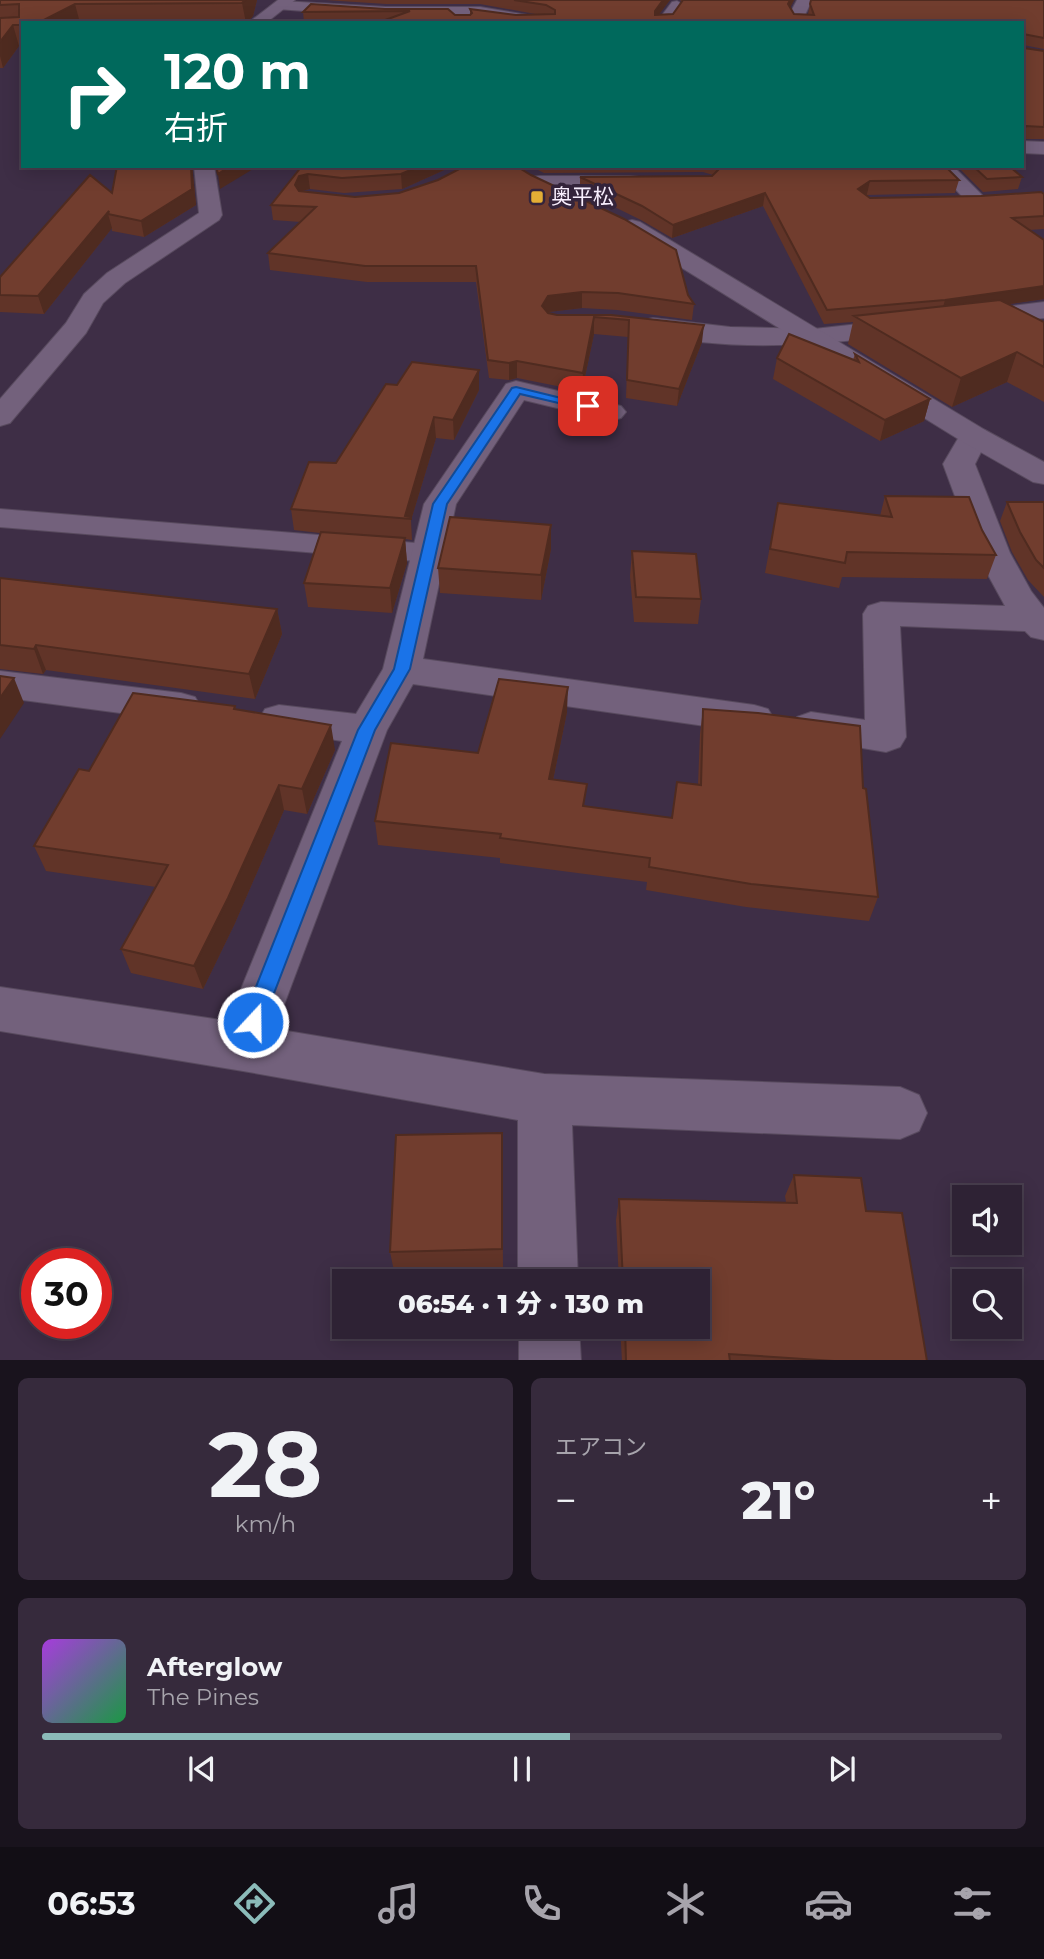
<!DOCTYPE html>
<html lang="ja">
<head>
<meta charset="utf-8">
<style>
	body { margin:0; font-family:Montserrat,"Noto Sans JP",sans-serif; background:#362a3c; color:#f1f3f6; height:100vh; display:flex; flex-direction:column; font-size:26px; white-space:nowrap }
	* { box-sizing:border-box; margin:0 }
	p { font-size:23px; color:#a7a4ac }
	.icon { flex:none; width:38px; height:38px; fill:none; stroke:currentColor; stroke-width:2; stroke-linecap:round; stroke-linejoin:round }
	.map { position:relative; height:1360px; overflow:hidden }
	.panel { display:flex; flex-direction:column; gap:18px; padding:18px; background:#19131d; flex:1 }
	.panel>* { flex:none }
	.top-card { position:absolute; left:21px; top:21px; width:1003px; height:147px; border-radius:0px; box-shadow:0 4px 18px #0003,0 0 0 2px #493f4f; background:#00695c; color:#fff; overflow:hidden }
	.controls { position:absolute; left:952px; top:1185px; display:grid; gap:14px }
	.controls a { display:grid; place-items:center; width:70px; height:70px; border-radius:0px; background:#2e2234; box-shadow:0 4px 18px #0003,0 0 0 2px #493f4f; font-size:35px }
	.speed { position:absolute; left:21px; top:1248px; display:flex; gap:14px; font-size:35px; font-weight:700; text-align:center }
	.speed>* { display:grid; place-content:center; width:91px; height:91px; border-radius:50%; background:#2e2234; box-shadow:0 4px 18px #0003,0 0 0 2px #493f4f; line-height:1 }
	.speed .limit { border:10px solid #d22; background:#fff; color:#111 }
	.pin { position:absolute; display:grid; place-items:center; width:60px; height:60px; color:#fff; margin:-30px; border-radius:14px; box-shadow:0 4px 10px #0006 }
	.me { position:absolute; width:77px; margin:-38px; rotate:21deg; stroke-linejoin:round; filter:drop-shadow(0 0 5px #0008) }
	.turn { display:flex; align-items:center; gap:24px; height:147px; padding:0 28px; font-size:32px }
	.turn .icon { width:91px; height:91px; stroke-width:2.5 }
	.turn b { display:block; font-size:49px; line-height:60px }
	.big { font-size:52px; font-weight:800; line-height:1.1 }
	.panel .widget { flex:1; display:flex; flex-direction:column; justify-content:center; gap:10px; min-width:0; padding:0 24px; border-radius:10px; background:#362a3c }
	.panel .dial { align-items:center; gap:0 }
	.dial b { font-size:91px; line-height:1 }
	.song { display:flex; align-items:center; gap:21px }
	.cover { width:84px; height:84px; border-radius:10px; background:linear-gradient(135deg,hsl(280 70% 55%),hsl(140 70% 35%)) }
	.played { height:7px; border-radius:4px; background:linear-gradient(90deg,#8bbbb9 55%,#493f4f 55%) }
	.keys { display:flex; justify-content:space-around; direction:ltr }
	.heat { display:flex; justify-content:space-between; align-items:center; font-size:38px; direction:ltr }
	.panel .tiles { flex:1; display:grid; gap:18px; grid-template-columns:1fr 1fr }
	.widget:last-child { grid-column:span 2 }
	.trip { position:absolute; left:332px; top:1269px; width:378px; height:70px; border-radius:0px; background:#2e2234; box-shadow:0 4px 18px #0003,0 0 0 2px #493f4f; font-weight:800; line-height:70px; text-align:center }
	.tabs { display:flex; height:112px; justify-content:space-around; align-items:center; background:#120e15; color:#a7a4ac }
	.tabs .icon { width:49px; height:49px }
	.tabs .on { color:#8bbbb9 }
	.tabs b { font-size:32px; color:#f1f3f6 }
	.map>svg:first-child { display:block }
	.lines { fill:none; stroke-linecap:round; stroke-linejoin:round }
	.service-casing { stroke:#584a5e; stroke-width:2 }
	.minor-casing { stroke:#584a5e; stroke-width:2 }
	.tertiary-casing { stroke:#584a5e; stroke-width:2 }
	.service { fill:#73617c; fill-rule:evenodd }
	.minor { fill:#73617c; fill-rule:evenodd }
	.tertiary { fill:#73617c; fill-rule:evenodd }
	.wall { fill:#613428 }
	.shaded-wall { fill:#4f2b20 }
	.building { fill:#713d2e; stroke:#4f2b20; stroke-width:2 }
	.route { fill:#1a73e8; stroke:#114b97; stroke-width:2 }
	.poi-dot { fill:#e4ae35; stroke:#34243b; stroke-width:2.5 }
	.labels { text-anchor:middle; stroke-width:7; stroke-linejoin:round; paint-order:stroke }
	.far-poi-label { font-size:21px; fill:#f9effe; stroke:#34243b; text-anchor:start }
</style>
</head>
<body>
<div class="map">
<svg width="1044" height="1361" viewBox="0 0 1044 1361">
	<rect width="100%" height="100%" fill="#3e2e46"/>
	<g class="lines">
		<defs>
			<path id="service" d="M677,1L684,5L670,23H656L672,2Z
				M934,166H953L984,197L986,201L984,205H970Z
				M0,509L428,544L438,547L443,553L438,559L428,562L0,527Z"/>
			<path id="minor" d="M797,0H812L805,15L811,23H795L789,15Z
				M282,1L386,7H480L545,18L553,23H516L480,17H386L277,9L274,6L277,3Z
				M1022,141L1044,142V154L1022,153Z
				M194,166H214L222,215L219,220L125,283L103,303L86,333L10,423L0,426V399L66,323L84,294L107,273L199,213Z
				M539,176H631L639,177L642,182L639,187L631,188L531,187L528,182L531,177Z
				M1044,302V318L973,327L964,325L960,319L964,313L973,311Z
				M653,318L730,327L814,329L903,319L912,321L916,327L912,333L903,335C818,345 728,353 644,332L640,326L644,320Z
				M516,381L621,406L626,412L621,418L611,421L524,400L456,504L423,659L754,705L768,709L774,719L768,729L754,733L413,684L387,730L275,1029L544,1074L900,1087L919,1095L927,1113L919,1131L900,1139L572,1125L578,1281H518V1120L243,1071L0,1031V987L228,1021L342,741L265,729L259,719L265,709L279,705L356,714L383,669L424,504L506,384Z
				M974,427L985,430L989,436L975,464L1010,553L1031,591L1044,608V640L1031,637L1025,631L900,626L906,737L900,747L886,752L797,737L791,727L797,717L811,712L865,720L863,614L868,606L881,602L1005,606L976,553L943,464L963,430Z
				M0,671L181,693L195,697L201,707L195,717L181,721L0,697Z
				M519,1326H579L581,1361H519Z"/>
			<path id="tertiary" d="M278,0H295L266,23H248Z
				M632,220L640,222L985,430L1044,462V484L1033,482L963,442L624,232L621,227L624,222Z"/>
		</defs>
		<use href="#service" class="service-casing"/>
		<use href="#minor" class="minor-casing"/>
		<use href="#tertiary" class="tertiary-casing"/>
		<use href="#service" class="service"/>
		<use href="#minor" class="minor"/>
		<use href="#tertiary" class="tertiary"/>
	</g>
	<path class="wall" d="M0,0H257L253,16L246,23H23V46H19L3,68H0Z
		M325,0H672H670L659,14H673L682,2L680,0H794L790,7L794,14H808L810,4L1044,0V49L1023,45V48L1044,51V139H1022V23L304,22L303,12L311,4L455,15H470V9L516,15H541L480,4H386Z
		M117,166H192L196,205L144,237L112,231V228L44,314L0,312V277L112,193Z
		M302,166H453L402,189L344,193L310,189L301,191L688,295L694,304L692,320L617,310L582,308L548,312L557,315H611L702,342L677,406L626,398L628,337L594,334L582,391L517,378L509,380L489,378L476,282H367L270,270L268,253L301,222L273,220L271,205Z
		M530,166H945L959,180L955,193L866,195L870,198L1044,194V229L1029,230L1044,240V299L1009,304L1044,322V402L1007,382L952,407L848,344L853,322L824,324L763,206L672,238L641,220L580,190V177L712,176L713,175L703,172L544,173Z
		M957,166H1009L1022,177L1018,189L983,192Z
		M855,354L930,399L924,421L880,441L773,379L777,358L853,360Z
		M397,385L479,390L454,440L436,438L411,520L412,540L405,539L407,563L392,613L308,607L304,583L320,533L294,530L291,509L336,463Z
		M885,496L982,530L996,555L987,579L842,577L839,588L765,573L778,503L880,516Z
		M1007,502H1044V597L1028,580L1012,552L1000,521Z
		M551,549L541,600L440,593L438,568Z
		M632,551L701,599L698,624L634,622L630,576Z
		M0,578L277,609L282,634L255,699L46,670L43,674L0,669Z
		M235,706L236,709L335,750L307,814L284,810L235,923L203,989L131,973L121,949L156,887L46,871L34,846L89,771Z
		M703,709L863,788L878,897L869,921L746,907L646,890L647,882L500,863V858L378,845L375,821L478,753L567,712L553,780L586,806L672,818L698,785L700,734Z
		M502,1133L503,1268L394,1271L390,1252Z
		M794,1175L866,1211L927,1361H622L620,1326H698V1281H619L616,1220L619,1199L786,1202L785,1196Z"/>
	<path class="shaded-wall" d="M245,0H257L253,16L246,23L242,3Z
		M663,0H672H670L654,21L655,11Z
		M790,0H794L787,14L788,4Z
		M75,4L80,23H38Z
		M13,25L19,46L3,68L0,56V42Z
		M191,166H192L196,205L144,237L141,221Z
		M230,166H258L220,189L218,174Z
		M420,166H453L402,189L401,174Z
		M308,174L310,189L301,191L297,200L295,185L299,176Z
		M870,181L867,194L856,202L858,189Z
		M765,193L763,206L672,238L673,225Z
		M109,211L108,214L112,228L44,314L38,296Z
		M1044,286V299L941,314L945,300Z
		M582,292V308L548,312L542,306L548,296Z
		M594,317V334L582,391L583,373Z
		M704,325L702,342L677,406L679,389Z
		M1017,352L1007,382L952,407L961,378Z
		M517,361V378L509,380V363Z
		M479,370V390L454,440L453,420Z
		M930,399L924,421L880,441L885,420Z
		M434,417L436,438L411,520L412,540L411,519L405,516Z
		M551,525V549L541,600V575Z
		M405,538L407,563L392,613L390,588Z
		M277,609L282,634L255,699L249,674Z
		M36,645L46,670L43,674L34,649Z
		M14,678L24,703L0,739V698Z
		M568,687L567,712L548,804L549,779Z
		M331,725L335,750L307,814L302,789Z
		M279,785L284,810L235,923L203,989L194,966Z"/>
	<path class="building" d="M0,0H245L242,3L75,4L38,23H23V25H13L0,42V18L19,17V4L0,5Z
		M514,0H663L655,11V15L673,14L683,0H790L788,4L794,14L814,15L810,4L811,0H1044V38L1023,34V48L1044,51V127L1026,126L1022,134V23H377L410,11L303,12L311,4L385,9H448L455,15H470L472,13L470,9L516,15L555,14V10L546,5Z
		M117,166H191L192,189L141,221L108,214L109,211L38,296L0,295V277L90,175L112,193Z
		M216,166H230L218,174Z
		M302,166H420L401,174L342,178L308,174L299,176L295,185L299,191L355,197L399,193L438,180L465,166H516L531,175L624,219L676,250L688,295L694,304L618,293L582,292L548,296L542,306L548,313L557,315H611L704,325L679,389L627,380L629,320L594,317L583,373L517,361L509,363L488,360L476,266H365L268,253L316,207L271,205Z
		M716,166H945L959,180L870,181L858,189L870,198L981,196L1041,192L1044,194V216L1012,218L1044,240V286L945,300L827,310L765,193L673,225L642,206L580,177L712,176L718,170Z
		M973,166H1009L1022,177L987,179Z
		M1000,300L1044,322V367L1017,352L961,378L854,316Z
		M789,334L859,362L855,354L930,399L885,420L777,358Z
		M412,362L479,370L453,420L434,417L405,516L411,517V519L291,509L309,462L336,463L386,384L397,385Z
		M885,496L969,497L982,530L996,555L847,552L845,563L770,549L778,503L892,517Z
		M1007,502H1044V568L1036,560L1020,532Z
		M450,517L551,525L541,575L438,568Z
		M321,532L405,538L390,588L304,583Z
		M632,551L696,554L701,599L636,597Z
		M0,578L277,609L249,674L36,645L34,649L0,645Z
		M0,676L14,678L0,698Z
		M499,679L568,687L549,779L587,784L583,806L672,818L677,782L701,785L703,709L758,713L860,726L863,788L866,789L878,897L751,884L649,867L650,858L500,838L501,834L375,821L391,743L478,753Z
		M133,693L235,706L234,709L331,725L302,789L279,785L228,898L194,966L121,949L168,865L34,846L79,769L89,771Z
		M502,1133V1249L390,1252L396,1135Z
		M794,1175L861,1178L866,1211L902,1213L927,1361H834L729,1354L730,1361H626L625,1326H698V1281H623L619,1199L797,1203Z"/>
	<path class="route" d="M516,387L594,406L588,410L520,394L447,504L410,669L375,730L263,1022L260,1029L253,1032L245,1029L242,1022L358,730L394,669L433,504L512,388Z"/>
	<rect class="poi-dot" x="530" y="190" width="14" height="14" rx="3.5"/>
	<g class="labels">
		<g class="far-poi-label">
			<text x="551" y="204">奥平松</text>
		</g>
	</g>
</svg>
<div class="controls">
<a><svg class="icon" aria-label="sound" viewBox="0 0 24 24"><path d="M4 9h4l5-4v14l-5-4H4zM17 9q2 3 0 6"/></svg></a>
<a><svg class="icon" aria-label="search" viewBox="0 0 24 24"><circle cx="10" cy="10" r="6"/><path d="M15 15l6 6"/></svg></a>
</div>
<div class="speed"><div class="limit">30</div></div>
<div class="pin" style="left:588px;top:406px;background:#d93025"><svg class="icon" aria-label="arrive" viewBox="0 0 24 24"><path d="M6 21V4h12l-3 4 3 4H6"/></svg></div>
<svg class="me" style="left:253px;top:1022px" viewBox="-20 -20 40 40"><circle r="17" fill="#1a73e8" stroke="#fff" stroke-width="3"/><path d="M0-11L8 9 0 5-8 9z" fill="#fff"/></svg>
<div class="trip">06:54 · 1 分 · 130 m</div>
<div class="top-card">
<div class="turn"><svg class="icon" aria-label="right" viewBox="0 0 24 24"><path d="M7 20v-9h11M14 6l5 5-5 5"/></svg><div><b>120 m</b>右折</div></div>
</div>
</div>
<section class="panel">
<div class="tiles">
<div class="widget dial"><b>28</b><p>km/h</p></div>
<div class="widget"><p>エアコン</p>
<div class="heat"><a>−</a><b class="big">21°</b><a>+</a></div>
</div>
<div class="widget">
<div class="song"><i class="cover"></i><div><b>Afterglow</b><p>The Pines</p></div></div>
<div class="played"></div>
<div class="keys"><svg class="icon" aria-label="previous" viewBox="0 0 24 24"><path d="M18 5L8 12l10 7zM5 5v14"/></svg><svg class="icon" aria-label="pause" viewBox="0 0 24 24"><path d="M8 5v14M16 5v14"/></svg><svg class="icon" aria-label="next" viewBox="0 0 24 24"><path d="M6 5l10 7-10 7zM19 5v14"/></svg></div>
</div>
</div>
</section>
<nav class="tabs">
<b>06:53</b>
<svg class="icon on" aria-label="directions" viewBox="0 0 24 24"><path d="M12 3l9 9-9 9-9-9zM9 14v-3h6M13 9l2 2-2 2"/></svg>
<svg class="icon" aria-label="music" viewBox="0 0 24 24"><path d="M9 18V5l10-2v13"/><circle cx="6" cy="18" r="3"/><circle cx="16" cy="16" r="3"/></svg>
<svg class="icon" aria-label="phone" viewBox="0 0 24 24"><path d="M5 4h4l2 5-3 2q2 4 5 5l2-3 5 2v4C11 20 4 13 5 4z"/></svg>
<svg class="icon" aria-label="climate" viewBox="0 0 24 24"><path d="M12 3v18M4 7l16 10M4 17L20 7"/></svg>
<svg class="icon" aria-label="car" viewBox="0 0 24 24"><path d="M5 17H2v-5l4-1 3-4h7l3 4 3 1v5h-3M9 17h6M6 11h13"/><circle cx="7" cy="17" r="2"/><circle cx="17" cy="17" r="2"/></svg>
<svg class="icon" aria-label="filters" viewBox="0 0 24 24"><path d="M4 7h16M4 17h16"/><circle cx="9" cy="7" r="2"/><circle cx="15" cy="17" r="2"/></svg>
</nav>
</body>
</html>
